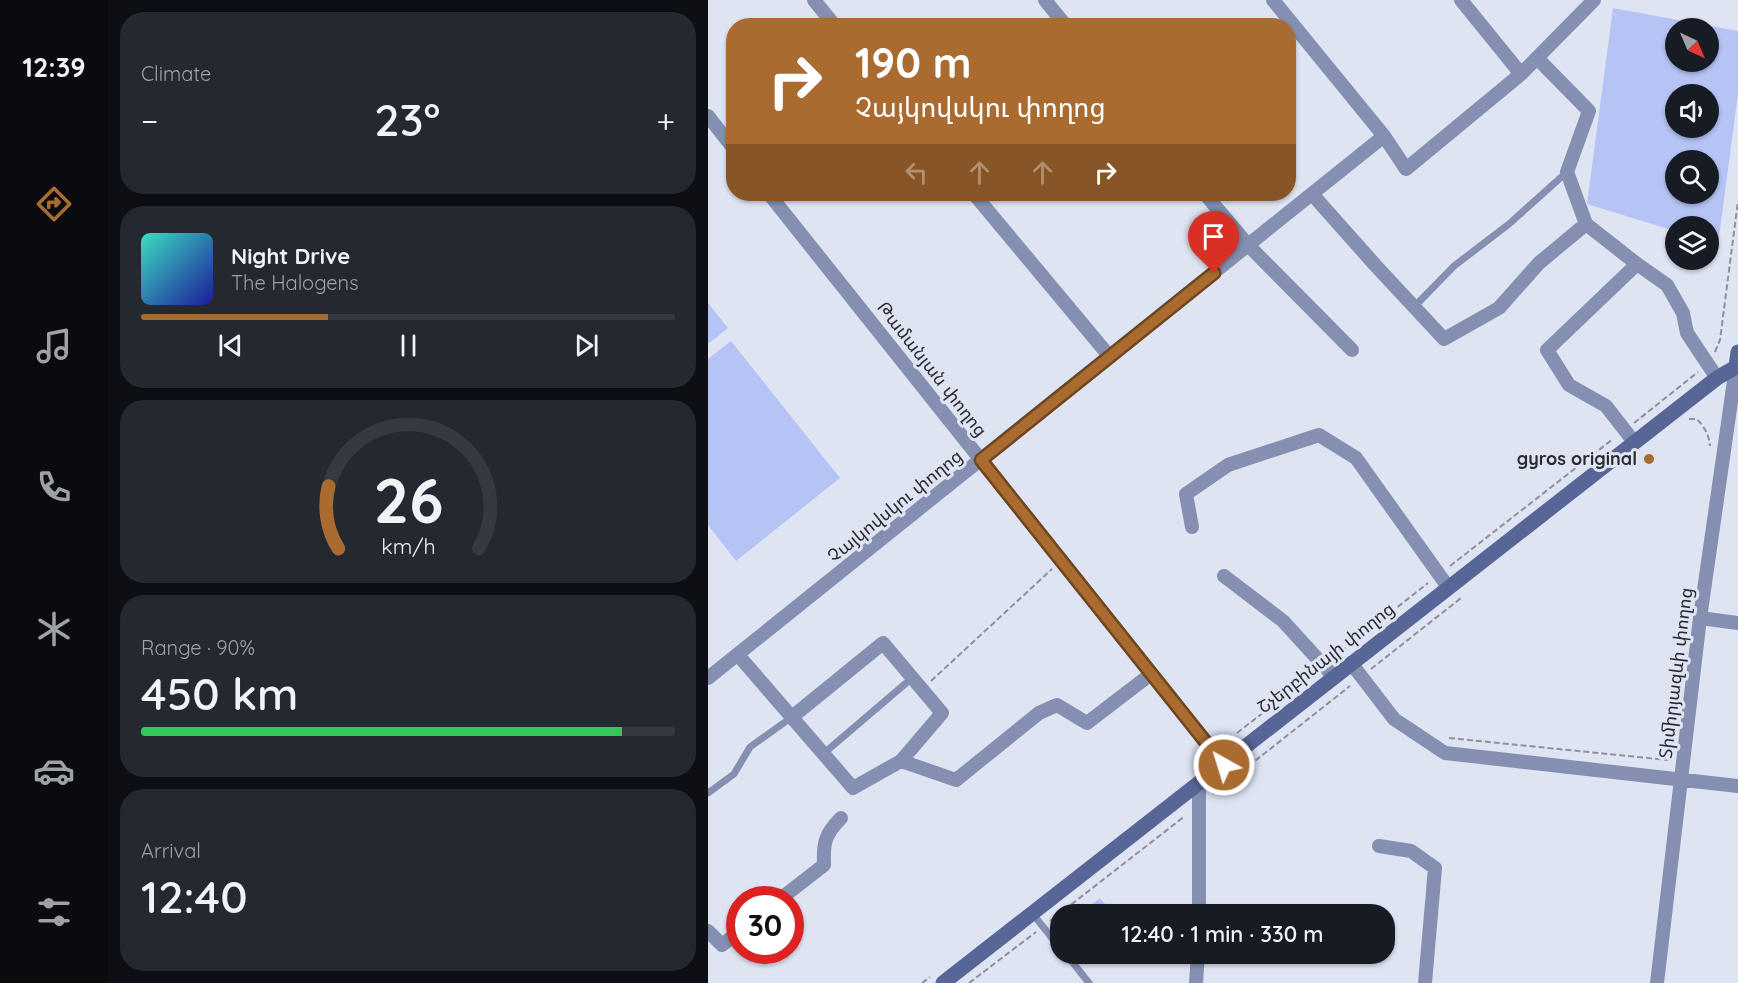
<!DOCTYPE html>
<html lang="en">
<head>
<meta charset="utf-8">
<style>
	body { margin:0; font-family:Quicksand,"Noto Sans Armenian",sans-serif; background:#242831; color:#f1f3f6; height:100vh; display:flex; flex-direction:column; font-size:22px; white-space:nowrap }
	* { box-sizing:border-box; margin:0 }
	p { font-size:20px; color:#9ea1a6 }
	.icon { flex:none; width:33px; height:33px; fill:none; stroke:currentColor; stroke-width:2; stroke-linecap:round; stroke-linejoin:round }
	.map { position:relative; flex:1; overflow:hidden }
	.drawer { display:flex; flex-direction:column; gap:12px; padding:12px; background:#0d0f14; width:600px }
	.drawer>* { flex:none }
	.top-card { position:absolute; left:18px; top:18px; width:570px; height:183px; border-radius:24px; box-shadow:0 2px 4px #0004; background:#a96b30; color:#fff; overflow:hidden }
	.needle { width:39px; rotate:136deg }
	.fabs { position:absolute; left:957px; top:18px; display:grid; gap:12px }
	.fabs a { display:grid; place-items:center; width:54px; height:54px; border-radius:50%; background:#171b24; box-shadow:0 2px 4px #0004; font-size:30px }
	.speed { position:absolute; left:18px; top:886px; display:flex; gap:12px; font-size:30px; font-weight:700; text-align:center }
	.speed>* { display:grid; place-content:center; width:78px; height:78px; border-radius:50%; background:#171b24; box-shadow:0 2px 4px #0004; line-height:1 }
	.speed .limit { border:9px solid #d22; background:#fff; color:#111 }
	.pin { position:absolute; display:grid; place-items:center; width:51px; height:51px; color:#fff; margin:-62px -26px; border-radius:50% 50% 50% 0; rotate:-45deg; box-shadow:0 0 6px #0007 }
	.pin .icon { rotate:45deg }
	.me { position:absolute; width:66px; margin:-33px; rotate:321deg; stroke-linejoin:round; filter:drop-shadow(0 0 4px #0008) }
	.turn { display:flex; align-items:center; gap:21px; height:126px; padding:0 30px; font-size:27px }
	.turn .icon { width:78px; height:78px; stroke-width:2.5 }
	.turn b { display:block; font-size:42px; line-height:51px }
	.lanes { display:flex; align-items:center; height:57px; padding:0 30px; background:#0003; justify-content:center; gap:30px; direction:ltr }
	.lanes .off { opacity:.35 }
	.big { font-size:45px; font-weight:600; line-height:1.1 }
	.drawer .widget { flex:1; display:flex; flex-direction:column; justify-content:center; gap:9px; min-width:0; padding:0 21px; border-radius:24px; background:#242831 }
	.drawer .dial { align-items:center; gap:0 }
	.dial svg { height:156px; overflow:visible; fill:none; stroke:#363941; stroke-width:7; stroke-linecap:round; text-anchor:middle }
	.dial text { fill:#f1f3f6; stroke:none }
	.song { display:flex; align-items:center; gap:18px }
	.cover { width:72px; height:72px; border-radius:9px; background:linear-gradient(135deg,hsl(170 70% 55%),hsl(240 70% 35%)) }
	.played { height:6px; border-radius:3px; background:linear-gradient(90deg,#a96b30 35%,#363941 35%) }
	.keys { display:flex; justify-content:space-around; direction:ltr }
	.heat { display:flex; justify-content:space-between; align-items:center; font-size:33px; direction:ltr }
	.charge { height:9px; border-radius:4px; background:linear-gradient(90deg,#34c759 90%,#363941 0) }
	.trip { position:absolute; left:342px; top:904px; width:345px; height:60px; border-radius:24px; background:#171b24; box-shadow:0 2px 4px #0004; font-weight:600; line-height:60px; text-align:center }
	main { display:flex; flex:1; min-height:0 }
	.dock { display:flex; flex-direction:column; width:108px; justify-content:space-around; align-items:center; background:#090b0e; color:#9ea1a6 }
	.dock .icon { width:42px; height:42px }
	.dock .selected { color:#a96b30 }
	.dock b { font-size:27px; color:#f1f3f6 }
	.map>svg:first-child { display:block }
	.green { fill:#b5c4f5; fill-rule:evenodd }
	.lines { fill:none; stroke-linecap:round; stroke-linejoin:round }
	.path { stroke:#8d919c; stroke-width:2; stroke-dasharray:6 3; stroke-linecap:butt }
	.lane { stroke:#848fb1; stroke-width:7 }
	.street { stroke:#848fb1; stroke-width:14 }
	.secondary { stroke:#576597; stroke-width:15 }
	.route-casing { stroke:#6e461f; stroke-width:15 }
	.route { stroke:#a96b30; stroke-width:10 }
	.poi-dot { fill:#a96b30; stroke:#dfe4f3; stroke-width:2 }
	.labels { text-anchor:middle; stroke-width:6; stroke-linejoin:round; paint-order:stroke }
	.street-label { font-size:18px; fill:#292b31; stroke:#dfe4f3 }
	.poi-label { font-size:18px; font-weight:bold; fill:#292b31; stroke:#dfe4f3; text-anchor:end }
</style>
</head>
<body>
<main>
<nav class="dock">
<b>12:39</b>
<svg class="icon selected" aria-label="directions" viewBox="0 0 24 24"><path d="M12 3l9 9-9 9-9-9zM9 14v-3h6M13 9l2 2-2 2"/></svg>
<svg class="icon" aria-label="music" viewBox="0 0 24 24"><path d="M9 18V5l10-2v13"/><circle cx="6" cy="18" r="3"/><circle cx="16" cy="16" r="3"/></svg>
<svg class="icon" aria-label="phone" viewBox="0 0 24 24"><path d="M5 4h4l2 5-3 2q2 4 5 5l2-3 5 2v4C11 20 4 13 5 4z"/></svg>
<svg class="icon" aria-label="climate" viewBox="0 0 24 24"><path d="M12 3v18M4 7l16 10M4 17L20 7"/></svg>
<svg class="icon" aria-label="car" viewBox="0 0 24 24"><path d="M5 17H2v-5l4-1 3-4h7l3 4 3 1v5h-3M9 17h6M6 11h13"/><circle cx="7" cy="17" r="2"/><circle cx="17" cy="17" r="2"/></svg>
<svg class="icon" aria-label="filters" viewBox="0 0 24 24"><path d="M4 7h16M4 17h16"/><circle cx="9" cy="7" r="2"/><circle cx="15" cy="17" r="2"/></svg>
</nav>
<section class="drawer">
<div class="widget"><p>Climate</p>
<div class="heat"><a>−</a><b class="big">23°</b><a>+</a></div>
</div>
<div class="widget">
<div class="song"><i class="cover"></i><div><b>Night Drive</b><p>The Halogens</p></div></div>
<div class="played"></div>
<div class="keys"><svg class="icon" aria-label="previous" viewBox="0 0 24 24"><path d="M18 5L8 12l10 7zM5 5v14"/></svg><svg class="icon" aria-label="pause" viewBox="0 0 24 24"><path d="M8 5v14M16 5v14"/></svg><svg class="icon" aria-label="next" viewBox="0 0 24 24"><path d="M6 5l10 7-10 7zM19 5v14"/></svg></div>
</div>
<div class="widget dial"><svg viewBox="0 0 100 80">
<path d="M14 69A42 42 0 1 1 86 69"/>
<path d="M14 69A42 42 0 0 1 9 37" stroke="#a96b30"/>
<text x="50" y="56" font-size="32" font-weight="700">26</text>
<text x="50" y="72" font-size="11">km/h</text>
</svg></div>
<div class="widget"><p>Range · 90%</p><b class="big">450 km</b><div class="charge"></div></div>
<div class="widget"><p>Arrival</p><b class="big">12:40</b></div>
</section>
<div class="map">
<svg width="1030" height="983" viewBox="0 0 1030 983">
	<rect width="100%" height="100%" fill="#dfe4f3"/>
	<path class="green" d="M905,8L1030,31V94L1010,244L1001,241L1000,226H968L967,231L879,204ZM968,28H1000V62H968ZM968,94H1000V128H968ZM968,160H1000V194H968Z
		M0,303L20,328L0,344Z
		M23,341L132,478L28,561L0,525V359Z
		M392,898L406,915H370Z"/>
	<g class="lines">
		<path class="path" d="M1007,352L1012,340L1030,201
			M981,419H989C996,427 1001,434 1002,446
			M926,423L990,372
			M742,566L905,439
			M626,657L720,583
			M663,669L753,598
			M223,681L344,569
			M529,733L605,674
			M741,738L960,760L962,743
			M505,794L642,686
			M342,921L477,816
			M214,983L222,977
			M261,983L328,932"/>
		<path class="lane" d="M706,307L746,266L801,224L859,172
			M115,754L204,678
			M0,793L26,774L42,747L84,717
			M324,913L352,948
			M358,954L381,983"/>
		<path class="street" d="M106,0L127,26
			M337,0L358,26
			M565,0L676,136L698,169L813,74L753,0
			M829,58L881,111L859,172L878,224
			M813,74L886,0
			M0,116L26,149
			M61,194L516,765
			M266,194L402,357
			M497,194L540,245L644,350
			M604,194L668,266L736,339L791,308L831,263L878,224L929,264
			M926,442L898,406L861,385L839,350L929,264L959,285L975,313L979,333L1009,378
			M484,527L478,494L520,465L611,435L648,458L740,587
			M516,576L575,621L626,677
			M992,618L1030,623
			M30,655L145,788L193,761L234,713L175,643L84,717
			M643,663L686,719L737,753L1030,786
			M0,678L676,136
			M193,761L248,780L331,713L349,705L379,723L443,674
			M671,846L703,851L727,868L717,983
			M71,900L116,865C115,843 117,834 133,818
			M491,915V785
			M0,931L14,945L32,931
			M488,983L490,954
			M949,983L992,618L1028,367"/>
		<path class="secondary" d="M235,983L1009,378L1028,367L1030,352"/>
	</g>
	<g class="lines">
		<defs>
			<path id="route" d="M506,273L273,460L516,765"/>
		</defs>
		<use href="#route" class="route-casing"/>
		<use href="#route" class="route"/>
	</g>
	<circle class="poi-dot" cx="941" cy="459" r="6"/>
	<g class="labels">
		<g class="street-label">
			<text transform="translate(224 369) rotate(52)" y="6">Թամանյան փողոց</text>
			<text transform="translate(187 506) rotate(-39)" y="6">Չայկովսկու փողոց</text>
			<text transform="translate(618 658) rotate(-38)" y="6">Շչերբինայի փողոց</text>
			<text transform="translate(968 673) rotate(-83)" y="6">Տիմիրյազևի փողոց</text>
		</g>
		<g class="poi-label">
			<text x="929" y="465">gyros original</text>
		</g>
	</g>
</svg>
<div class="fabs">
<a><svg class="needle" viewBox="-14 -14 28 28"><path d="M0-13l5 13h-10z" fill="#e53935"/><path d="M0 13l5-13h-10z" fill="#9ea1a6"/></svg></a>
<a><svg class="icon" aria-label="sound" viewBox="0 0 24 24"><path d="M4 9h4l5-4v14l-5-4H4zM17 9q2 3 0 6"/></svg></a>
<a><svg class="icon" aria-label="search" viewBox="0 0 24 24"><circle cx="10" cy="10" r="6"/><path d="M15 15l6 6"/></svg></a>
<a><svg class="icon" aria-label="layers" viewBox="0 0 24 24"><path d="M12 4l9 5-9 5-9-5zM3 14l9 5 9-5"/></svg></a>
</div>
<div class="speed"><div class="limit">30</div></div>
<div class="pin" style="left:506px;top:273px;background:#d93025"><svg class="icon" aria-label="arrive" viewBox="0 0 24 24"><path d="M6 21V4h12l-3 4 3 4H6"/></svg></div>
<svg class="me" style="left:516px;top:765px" viewBox="-20 -20 40 40"><circle r="17" fill="#a96b30" stroke="#fff" stroke-width="3"/><path d="M0-11L8 9 0 5-8 9z" fill="#fff"/></svg>
<div class="trip">12:40 · 1 min · 330 m</div>
<div class="top-card">
<div class="turn"><svg class="icon" aria-label="right" viewBox="0 0 24 24"><path d="M7 20v-9h11M14 6l5 5-5 5"/></svg><div><b>190 m</b>Չայկովսկու փողոց</div></div>
<div class="lanes"><svg class="icon off" aria-label="left" viewBox="0 0 24 24"><path d="M17 20v-9H6M10 6l-5 5 5 5"/></svg><svg class="icon off" aria-label="ahead" viewBox="0 0 24 24"><path d="M12 20V5M6 11l6-6 6 6"/></svg><svg class="icon off" aria-label="ahead" viewBox="0 0 24 24"><path d="M12 20V5M6 11l6-6 6 6"/></svg><svg class="icon" aria-label="right" viewBox="0 0 24 24"><path d="M7 20v-9h11M14 6l5 5-5 5"/></svg></div>
</div>
</div>
</main>
</body>
</html>
